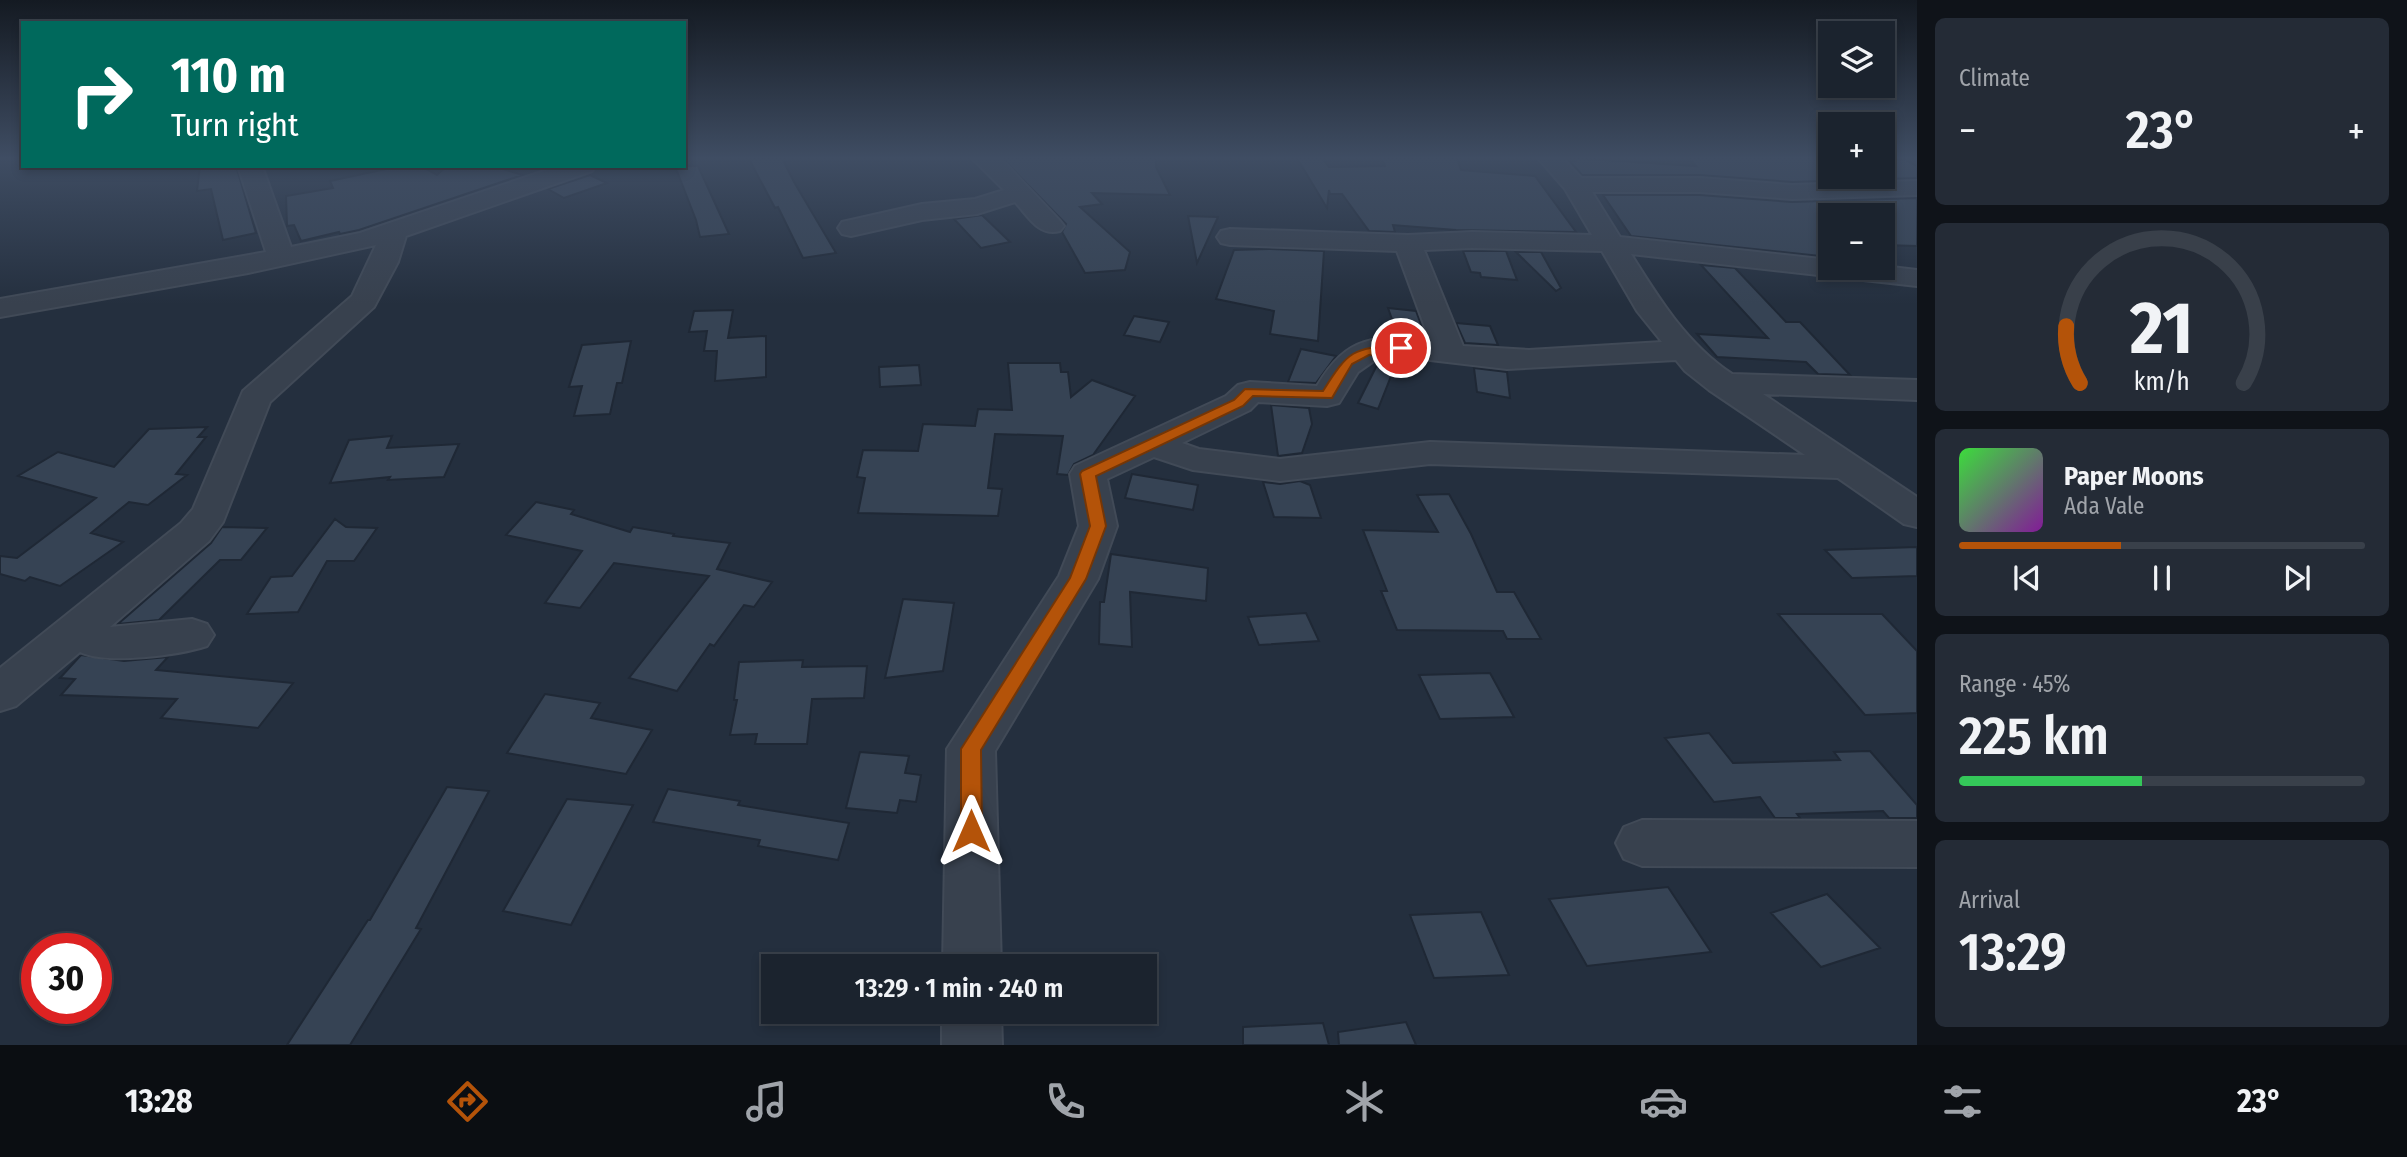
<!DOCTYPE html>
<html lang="en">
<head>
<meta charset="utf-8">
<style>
	body { margin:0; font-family:"Fira Sans Condensed",sans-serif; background:#242b36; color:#f1f3f6; height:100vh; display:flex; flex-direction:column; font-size:26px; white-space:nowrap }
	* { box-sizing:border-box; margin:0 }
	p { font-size:23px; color:#a0a4aa }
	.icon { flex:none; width:38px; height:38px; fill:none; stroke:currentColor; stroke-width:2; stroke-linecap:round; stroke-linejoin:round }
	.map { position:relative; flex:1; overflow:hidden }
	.details { display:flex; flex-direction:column; gap:18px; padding:18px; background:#0f1319; width:490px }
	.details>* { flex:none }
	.banner { position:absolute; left:21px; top:21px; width:665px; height:147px; border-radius:0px; box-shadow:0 4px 10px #0003,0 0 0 2px #39404a; background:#00695c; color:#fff; overflow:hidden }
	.fabs { position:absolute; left:1818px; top:21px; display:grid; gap:14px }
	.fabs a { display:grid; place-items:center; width:77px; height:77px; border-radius:0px; background:#1b232e; box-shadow:0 4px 10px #0003,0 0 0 2px #39404a; font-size:35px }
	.speed { position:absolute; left:21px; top:933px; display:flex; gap:14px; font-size:35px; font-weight:700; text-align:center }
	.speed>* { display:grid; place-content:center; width:91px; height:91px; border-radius:50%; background:#1b232e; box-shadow:0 4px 10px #0003,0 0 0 2px #39404a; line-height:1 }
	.speed .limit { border:10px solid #d22; background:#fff; color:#111 }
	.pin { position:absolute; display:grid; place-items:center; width:60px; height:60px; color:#fff; margin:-30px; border:4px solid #fff; border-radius:50%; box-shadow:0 2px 7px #0007 }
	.me { position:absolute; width:77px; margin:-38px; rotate:0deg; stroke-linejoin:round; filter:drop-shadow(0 0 5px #0008) }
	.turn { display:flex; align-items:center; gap:24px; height:147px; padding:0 35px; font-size:32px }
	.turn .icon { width:91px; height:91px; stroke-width:2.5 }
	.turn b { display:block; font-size:49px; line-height:60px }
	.big { font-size:52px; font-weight:600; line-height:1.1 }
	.details .card { flex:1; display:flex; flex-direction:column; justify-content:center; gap:10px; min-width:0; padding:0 24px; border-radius:10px; background:#242b36 }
	.details .dial { align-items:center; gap:0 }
	.dial svg { height:182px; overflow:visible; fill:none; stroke:#39404a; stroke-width:7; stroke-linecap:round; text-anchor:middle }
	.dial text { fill:#f1f3f6; stroke:none }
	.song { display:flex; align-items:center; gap:21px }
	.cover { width:84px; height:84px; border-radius:10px; background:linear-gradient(135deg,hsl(120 70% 55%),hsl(290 70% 35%)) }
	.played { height:7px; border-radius:4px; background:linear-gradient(90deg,#b45309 40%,#39404a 40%) }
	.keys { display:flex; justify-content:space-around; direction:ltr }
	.heat { display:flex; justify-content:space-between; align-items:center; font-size:38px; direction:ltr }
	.charge { height:10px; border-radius:5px; background:linear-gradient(90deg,#34c759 45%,#39404a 0) }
	.trip { position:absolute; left:761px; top:954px; width:396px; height:70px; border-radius:0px; background:#1b232e; box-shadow:0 4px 10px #0003,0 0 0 2px #39404a; font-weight:600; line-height:70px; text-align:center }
	.tab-bar { display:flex; height:112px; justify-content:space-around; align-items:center; background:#0b0e12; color:#a0a4aa }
	.tab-bar .icon { width:49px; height:49px }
	.tab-bar .selected { color:#b45309 }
	.tab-bar b { font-size:32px; color:#f1f3f6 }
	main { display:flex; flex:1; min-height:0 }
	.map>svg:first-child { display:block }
	.building { fill:#364354; stroke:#1f2835; stroke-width:2 }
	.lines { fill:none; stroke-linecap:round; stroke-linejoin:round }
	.minor-casing { stroke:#414a57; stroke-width:4 }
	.minor { fill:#38414e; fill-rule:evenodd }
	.route { fill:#b45309; stroke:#753606; stroke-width:2 }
</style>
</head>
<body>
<main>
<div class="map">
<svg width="1917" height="1045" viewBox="0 0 1917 1045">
	<rect width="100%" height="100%" fill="#242f3e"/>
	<path class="building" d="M782,158L794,182L836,253L803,258L778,207L775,208L749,159Z
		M1002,158H1156V167L1170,195L1092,193L1102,204L1080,207L1130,252L1125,270L1085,273L1062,232L1066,224Z
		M1297,158H1322L1329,167L1385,166L1382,158H1457L1461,170L1535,176L1576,232L1456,230L1393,225L1395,232L1369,231L1342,194H1330L1329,190L1327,208Z
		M1573,158L1696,166L1688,158H1830V177H1883V159L1906,160L1917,166V178L1792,182L1700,175H1582L1570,161H1575Z
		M200,166H236L256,233L223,240L211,189L197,191Z
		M400,166H421L437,175L447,166H494L522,175L359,230L340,234L339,232L301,241L294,225L287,226L286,196L333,188L330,181Z
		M675,166H698L729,234L700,237L696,220Z
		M590,175L607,183L564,198L548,189Z
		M1603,195H1700L1792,202L1917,198V246L1883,245V215H1830V257L1631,236Z
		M982,215L1010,242L981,248L954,219Z
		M1188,216L1218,217L1197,263Z
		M1269,249L1324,251L1318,341L1270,334L1274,311L1216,299L1234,250Z
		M1463,251H1506L1517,280L1481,277L1480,273L1471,272Z
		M1516,252H1541L1561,288L1556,291Z
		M1701,265L1735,268L1786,322H1800L1850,375L1818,374L1806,362L1717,357L1697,334L1768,338Z
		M1388,308L1416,311L1426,338L1398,336Z
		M733,310L728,338L766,336V377L715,381L717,351H704L707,331L689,332L694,311Z
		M1134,316L1169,322L1160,342L1124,335Z
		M1456,323L1490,326L1498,345L1465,343Z
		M631,341L622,383H617L610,414L574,416L582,386L569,387L582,345Z
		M1301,349L1336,356L1316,383L1288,382Z
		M1379,361H1397L1378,409L1358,403Z
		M1008,363H1060L1061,372H1068L1071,397L1092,380L1135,396L1093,455L1074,464L1068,475L1057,474L1063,436L995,434L988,488L1002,489L998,516L858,513L865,478L857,477L863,450L918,451L923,424L975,426L978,409L1012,410Z
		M919,365L921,385L880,387L879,367Z
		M1474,368L1507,372L1510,398L1477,392Z
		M1271,405L1309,408L1312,424L1302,453L1278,456Z
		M207,427L198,437H206L176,474L187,475L148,505L129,502L91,533L123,542L60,586L30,577L25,581L0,574V556L17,558L96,498L18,476L58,452L114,467L149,429Z
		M392,436L387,448L459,444L444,477L388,480L390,477L330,483L349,440Z
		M1132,474L1198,485L1193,510L1125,498Z
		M1300,481L1310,485L1321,518L1274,517L1263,482L1280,484Z
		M1449,494L1471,534L1497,592H1514L1541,639H1507L1503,631L1397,630L1381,591H1387L1363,530L1438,532L1417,495Z
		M536,502L574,510L571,514L630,532L633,527L674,534L673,536L730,543L717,569L772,582L754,607L744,605L714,646L710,644L677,691L629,678L709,576L614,563L580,608L545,603L582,551L506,535Z
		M335,519L346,527L377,528L354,561H327L298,612L247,614L271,577L292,576Z
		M222,527L267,528L241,560H220L159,620L118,624L211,543Z
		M1917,547V576L1852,578L1825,550Z
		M1111,554L1208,568L1206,601L1130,592L1132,647L1099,644L1100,602H1104Z
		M903,599L954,603L943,671L885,678Z
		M1306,613L1319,641L1259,645L1248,617Z
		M1778,614H1882L1917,651V713L1865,715Z
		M81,655L124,661L168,657L156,670L293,683L258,728L161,718L177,699L61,695L75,679L60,678Z
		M803,660L802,667L867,666L864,698L812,699L807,744H755L757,734L730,735L737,700H734L739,662Z
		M1490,673L1514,717L1440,719L1419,675Z
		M545,694L600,703L591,718L652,730L626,774L507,753Z
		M1709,733L1733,763L1840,760L1834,752L1870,751L1917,805V818H1889L1883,811L1797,814L1800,818H1775L1760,797L1714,802L1665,738Z
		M860,752L909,756L905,773L921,775L916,802L900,800L897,813L846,808Z
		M447,787L489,791L416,928L421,929L350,1045H287L368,920H370Z
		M668,789L740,801L738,805L849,823L838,860L758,846L760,840L653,822Z
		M567,799L633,805L571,925L503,911Z
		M1668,887L1711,952L1587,966L1549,899Z
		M1827,894L1880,948L1821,967L1771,913Z
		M1481,912L1509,975L1434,978L1410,915Z
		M1406,1022L1416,1045H1339L1338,1032Z
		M1323,1023L1329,1045H1243V1027Z"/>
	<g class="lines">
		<defs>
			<path id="minor" d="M972,158H998L1006,164L1060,221L1064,226L1060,231C1039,237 1029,217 1015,202L977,214L922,220L851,236L842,234L838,228L842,222L851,220L922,204L975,199L1004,190Z
				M1538,158H1562L1581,178H1700L1792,185L1917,181V195L1792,199L1700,192H1592L1620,237L1830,260V268L1883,266L1917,270V286L1631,254C1659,299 1687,344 1732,374L1917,380V400L1763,394L1917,497V527L1904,524L1838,478L1430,464L1280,481L1193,470L1154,457L1107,479L1117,526L1098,579L995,751L1001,966H943L947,749L1059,576L1079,526L1070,474L1075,466L1226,396L1238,385L1250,382L1317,386C1347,335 1375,335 1430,341L1397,251L1230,245L1221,243L1217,237L1221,231L1230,229L1408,235L1472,232L1592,235L1565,189ZM1472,248L1602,251L1637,311L1662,342L1529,350L1463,346L1424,250ZM1378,358H1413L1507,369L1676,360L1685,371L1709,390L1805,455L1430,442L1280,459L1199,449L1182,443L1250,410L1258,402L1327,406L1339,403L1358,372Z
				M238,166H262L291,247L360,233L559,166H596L592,171L406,236L398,262L374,307L270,402L223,522L209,541L110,627L192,619L207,624L214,635L207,646C179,655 106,665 80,652L16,706L0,711V668L181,523L193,509L243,391L352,296L376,245L248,273L0,317V299L266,252Z
				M1642,820L1917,821V867L1642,866L1624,859L1616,843L1624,827Z
				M942,1012H1001L1002,1045H942Z"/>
		</defs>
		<use href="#minor" class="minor-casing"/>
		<use href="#minor" class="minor"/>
	</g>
	<linearGradient id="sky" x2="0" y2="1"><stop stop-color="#141a22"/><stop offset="0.52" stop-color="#3f4d63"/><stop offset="1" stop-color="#3f4d63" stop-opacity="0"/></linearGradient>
	<rect width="1917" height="304" fill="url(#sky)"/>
	<path class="route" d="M1401,345L1407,348L1405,351L1369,355L1352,364L1332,398L1253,396L1243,406L1096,476L1106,526L1086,579L981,750L982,831L979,837L971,840L964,837L961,831V749L1070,578L1090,526L1080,474L1082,471L1234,400L1245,389L1323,391C1349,350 1352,348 1401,345Z"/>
</svg>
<div class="fabs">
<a><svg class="icon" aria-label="layers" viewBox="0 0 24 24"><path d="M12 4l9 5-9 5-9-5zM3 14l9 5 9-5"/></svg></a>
<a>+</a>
<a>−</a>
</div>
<div class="speed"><div class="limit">30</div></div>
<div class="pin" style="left:1401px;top:348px;background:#d93025"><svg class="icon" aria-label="arrive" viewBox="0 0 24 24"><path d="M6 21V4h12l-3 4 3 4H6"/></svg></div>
<svg class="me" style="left:971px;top:831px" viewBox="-20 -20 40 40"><path d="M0-17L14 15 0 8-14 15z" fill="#b45309" stroke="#fff" stroke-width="4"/></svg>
<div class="trip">13:29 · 1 min · 240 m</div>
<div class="banner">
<div class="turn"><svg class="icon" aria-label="right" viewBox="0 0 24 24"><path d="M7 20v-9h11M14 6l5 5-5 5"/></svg><div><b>110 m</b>Turn right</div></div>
</div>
</div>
<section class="details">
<div class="card"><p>Climate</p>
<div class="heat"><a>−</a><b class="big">23°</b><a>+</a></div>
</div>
<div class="card dial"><svg viewBox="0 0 100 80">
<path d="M14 69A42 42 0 1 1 86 69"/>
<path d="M14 69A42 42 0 0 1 8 44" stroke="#b45309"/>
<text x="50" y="56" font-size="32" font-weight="700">21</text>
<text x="50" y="72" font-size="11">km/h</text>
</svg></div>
<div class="card">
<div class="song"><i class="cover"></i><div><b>Paper Moons</b><p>Ada Vale</p></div></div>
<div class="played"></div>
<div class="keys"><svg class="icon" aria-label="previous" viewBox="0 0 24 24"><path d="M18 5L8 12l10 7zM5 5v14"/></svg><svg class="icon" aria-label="pause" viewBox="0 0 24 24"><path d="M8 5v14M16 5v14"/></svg><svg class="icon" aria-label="next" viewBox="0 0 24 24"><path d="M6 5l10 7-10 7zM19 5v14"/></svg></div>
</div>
<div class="card"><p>Range · 45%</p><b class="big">225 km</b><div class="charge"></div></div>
<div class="card"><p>Arrival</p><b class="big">13:29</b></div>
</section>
</main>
<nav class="tab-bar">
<b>13:28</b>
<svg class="icon selected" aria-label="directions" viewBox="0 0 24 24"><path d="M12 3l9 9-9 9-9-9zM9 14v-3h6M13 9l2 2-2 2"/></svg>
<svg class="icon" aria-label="music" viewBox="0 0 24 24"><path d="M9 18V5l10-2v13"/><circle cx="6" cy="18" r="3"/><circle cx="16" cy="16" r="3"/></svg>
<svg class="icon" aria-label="phone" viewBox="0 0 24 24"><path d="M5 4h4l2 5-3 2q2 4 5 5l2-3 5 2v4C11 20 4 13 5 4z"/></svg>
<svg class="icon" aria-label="climate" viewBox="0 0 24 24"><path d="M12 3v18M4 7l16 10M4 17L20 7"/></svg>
<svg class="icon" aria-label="car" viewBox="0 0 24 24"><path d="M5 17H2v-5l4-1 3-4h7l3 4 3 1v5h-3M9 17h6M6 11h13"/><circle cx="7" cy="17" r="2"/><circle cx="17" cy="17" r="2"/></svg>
<svg class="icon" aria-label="filters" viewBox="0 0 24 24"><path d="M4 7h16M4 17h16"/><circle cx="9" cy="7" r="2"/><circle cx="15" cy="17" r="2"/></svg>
<b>23°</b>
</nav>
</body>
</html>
